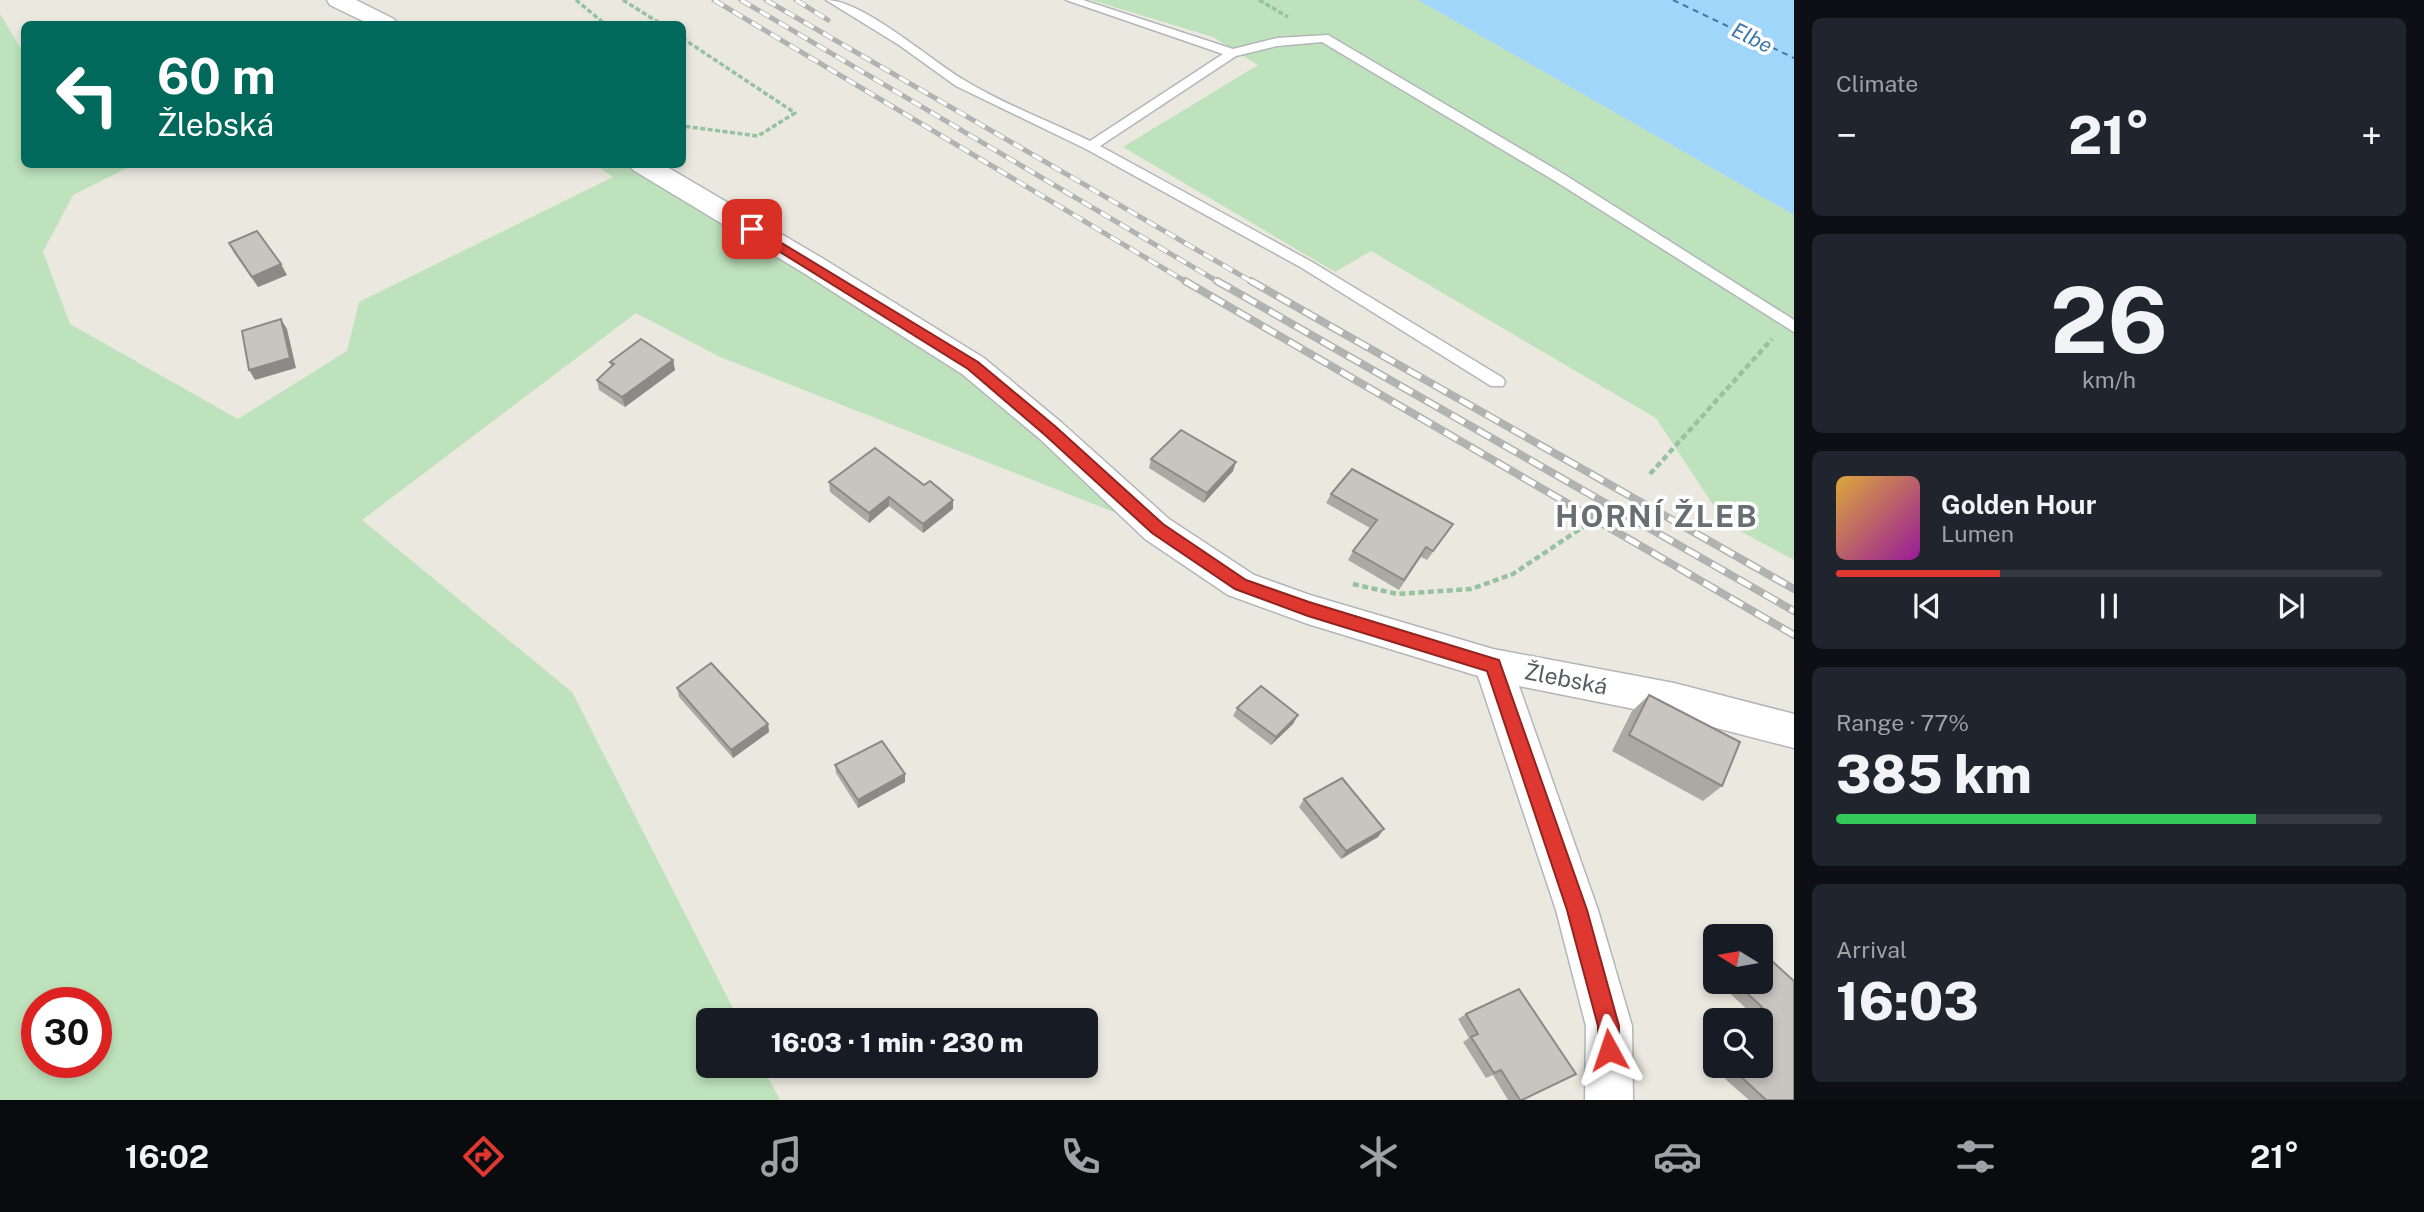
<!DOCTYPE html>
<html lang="en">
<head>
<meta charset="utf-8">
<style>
	body { margin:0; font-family:"Public Sans",sans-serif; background:#20242c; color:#f1f3f6; height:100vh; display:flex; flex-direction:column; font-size:26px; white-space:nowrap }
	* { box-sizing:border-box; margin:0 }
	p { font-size:23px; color:#9ea1a6 }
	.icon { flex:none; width:38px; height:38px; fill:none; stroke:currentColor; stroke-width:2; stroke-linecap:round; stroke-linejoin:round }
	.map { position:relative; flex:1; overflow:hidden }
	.sheet { display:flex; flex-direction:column; gap:18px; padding:18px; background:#0d0f14; width:630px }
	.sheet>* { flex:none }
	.guide { position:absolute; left:21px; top:21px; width:665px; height:147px; border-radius:10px; box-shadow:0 4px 10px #0003; background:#00695c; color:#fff; overflow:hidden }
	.needle { width:46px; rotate:281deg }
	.controls { position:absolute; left:1703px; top:924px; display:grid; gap:14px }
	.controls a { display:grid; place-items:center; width:70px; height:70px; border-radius:10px; background:#171b24; box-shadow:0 4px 10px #0003; font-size:35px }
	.speed { position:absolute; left:21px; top:987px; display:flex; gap:14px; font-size:35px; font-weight:700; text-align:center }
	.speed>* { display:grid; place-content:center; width:91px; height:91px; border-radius:50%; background:#171b24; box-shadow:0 4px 10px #0003; line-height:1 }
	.speed .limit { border:10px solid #d22; background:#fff; color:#111 }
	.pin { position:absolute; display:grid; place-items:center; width:60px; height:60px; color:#fff; margin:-30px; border-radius:14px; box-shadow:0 4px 10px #0006 }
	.me { position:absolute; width:77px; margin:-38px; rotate:355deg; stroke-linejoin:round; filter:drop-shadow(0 0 5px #0008) }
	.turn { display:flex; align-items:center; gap:24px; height:147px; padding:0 21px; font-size:32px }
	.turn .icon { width:91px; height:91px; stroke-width:2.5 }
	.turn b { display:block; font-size:49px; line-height:60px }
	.big { font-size:52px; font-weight:800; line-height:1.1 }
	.sheet .tile { flex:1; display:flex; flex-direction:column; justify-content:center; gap:10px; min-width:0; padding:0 24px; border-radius:10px; background:#20242c }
	.sheet .dial { align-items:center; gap:0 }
	.dial b { font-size:91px; line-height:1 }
	.song { display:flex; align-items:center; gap:21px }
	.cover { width:84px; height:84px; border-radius:10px; background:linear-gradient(135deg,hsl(40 70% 55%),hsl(300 70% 35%)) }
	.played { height:7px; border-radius:4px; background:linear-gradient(90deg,#df3831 30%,#363941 30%) }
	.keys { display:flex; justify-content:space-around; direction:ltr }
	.heat { display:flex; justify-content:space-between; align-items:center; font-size:38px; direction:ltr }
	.charge { height:10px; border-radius:5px; background:linear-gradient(90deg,#34c759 77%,#363941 0) }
	.trip { position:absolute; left:696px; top:1008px; width:402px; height:70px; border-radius:10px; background:#171b24; box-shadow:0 4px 10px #0003; font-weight:800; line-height:70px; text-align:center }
	.menu { display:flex; height:112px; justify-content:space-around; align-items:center; background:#090b0e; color:#9ea1a6 }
	.menu .icon { width:49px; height:49px }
	.menu .current { color:#df3831 }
	.menu b { font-size:32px; color:#f1f3f6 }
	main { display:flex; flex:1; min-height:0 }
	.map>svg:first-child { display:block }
	.green { fill:#bee2bc; fill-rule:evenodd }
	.water { fill:#a0d6fa }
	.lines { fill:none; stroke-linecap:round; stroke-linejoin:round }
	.ferry { stroke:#4078aa; stroke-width:2; stroke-dasharray:6 5; stroke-linecap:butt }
	.service-casing { stroke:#b2b6ba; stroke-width:3 }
	.minor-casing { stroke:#b2b6ba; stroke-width:3 }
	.path-far1 { stroke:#96c2a0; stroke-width:3.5; stroke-dasharray:5 2.5; stroke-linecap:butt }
	.path { stroke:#96c2a0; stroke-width:4.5; stroke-dasharray:6 3.5; stroke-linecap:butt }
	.service { fill:#fff; fill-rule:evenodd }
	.minor { fill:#fff; fill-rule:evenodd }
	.rail-far1-casing { stroke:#b1b2b2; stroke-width:5 }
	.rail-casing { stroke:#b1b2b2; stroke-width:8 }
	.rail-far1 { stroke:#fff; stroke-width:3.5; stroke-dasharray:11; stroke-linecap:butt }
	.rail { stroke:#fff; stroke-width:5; stroke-dasharray:15; stroke-linecap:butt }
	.wall { fill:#aca9a4 }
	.shaded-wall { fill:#8c8986 }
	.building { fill:#c8c4bf; stroke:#8c8986; stroke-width:2 }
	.route { fill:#df3831; stroke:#912420; stroke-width:2 }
	.labels { text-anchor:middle; stroke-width:7; stroke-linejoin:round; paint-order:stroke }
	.far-water-label { font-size:21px; font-style:italic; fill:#4078aa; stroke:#fff }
	.street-label { font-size:23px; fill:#585c60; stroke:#fff }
	.district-label { font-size:30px; font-weight:bold; letter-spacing:2px; fill:#696e72; stroke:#fff }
</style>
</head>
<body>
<main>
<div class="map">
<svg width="1794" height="1100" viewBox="0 0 1794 1100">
	<rect width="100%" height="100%" fill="#ebe8df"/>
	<path class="green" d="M1091,0H1418L1794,215V560L1725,523L1656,418L1371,251L1335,272L1123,147L1258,65L1213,37Z
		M0,14L24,54V164L133,165L73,195L43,252L70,324L238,419L347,351L359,302L613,177L595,165H642L889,312L1157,529L720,357L636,313L362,520L572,692L739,1020H709V1066H762L780,1100H0ZM37,1003H96V1062H37Z"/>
	<path class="water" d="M1418,0H1794V215Z"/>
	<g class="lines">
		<path class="ferry" d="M1673,0L1794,58"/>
		<defs>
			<path id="service" d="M826,0C863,0 930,60 964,80C1003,104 1049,121 1090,141L1223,54L1066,0H1083L1233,49L1277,38L1328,35L1565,175L1794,320V332L1555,181L1322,42L1277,46L1236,56L1100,146L1312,262L1503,378L1505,382L1503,386H1491L1302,268L1086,149L956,86L899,45Z"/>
			<path id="minor" d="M327,0H356L394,19L398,24H369L330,5Z
				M629,164H662L822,258L984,358L1062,423L1169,519L1254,575L1310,595L1493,649L1674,683L1794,714V748L1674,717L1519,686L1598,910L1632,1026L1633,1100H1585L1586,1026L1556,910L1478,676L1308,624L1228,595L1145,539L1040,439L962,374L802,272L633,170Z"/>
		</defs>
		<use href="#service" class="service-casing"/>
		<use href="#minor" class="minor-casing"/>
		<path class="path-far1" d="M576,0L605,24
			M623,0L661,24
			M1259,0L1288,17
			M682,38L795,113L758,136L682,126"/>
		<path class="path" d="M1650,474L1772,339
			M1353,584L1397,594L1471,589L1513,574L1583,527"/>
		<use href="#service" class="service"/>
		<use href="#minor" class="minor"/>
		<defs>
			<path id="rail-far1" d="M714,0L1188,283
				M741,0L1220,283
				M766,0L1254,283
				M796,0L828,20"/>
			<path id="rail" d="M1185,281L1794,635
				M1217,281L1794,611
				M1251,281L1794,589"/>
		</defs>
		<use href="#rail-far1" class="rail-far1-casing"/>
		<use href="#rail" class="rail-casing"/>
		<use href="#rail-far1" class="rail-far1"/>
		<use href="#rail" class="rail"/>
	</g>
	<path class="wall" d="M229,243L287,275L258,287L234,253Z
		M673,360L675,370L625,407L599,390L597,380L611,366L610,362Z
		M1151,459L1233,471L1204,503L1149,468Z
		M829,482L953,509L923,533L889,506L869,523L830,492Z
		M1331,494L1447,533L1427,560L1421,557L1399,590L1348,560L1353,551L1370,528L1326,503Z
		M677,688L768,724L769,732L733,758L679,697Z
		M1649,695L1722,786L1703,801L1612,751L1632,711Z
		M1237,708L1298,715L1293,724L1271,745L1233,716Z
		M835,765L905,782L858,808L836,773Z
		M1304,799L1378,837L1341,859L1299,807Z
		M1727,982H1760L1794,1100H1749L1725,1079L1737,1066H1760V1020H1743L1751,1013L1723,987Z
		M1466,1014L1576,1074L1523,1100H1508L1493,1075L1486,1078L1463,1042L1469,1038L1458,1019Z"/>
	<path class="shaded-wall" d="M281,264L287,275L258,287L252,277Z
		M281,319L287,329L296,368L255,380L249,370Z
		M673,360L675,370L625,407L622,397Z
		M1236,462L1233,471L1204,503L1207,493Z
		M889,497V506L869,523V513Z
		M953,500V509L923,533V524Z
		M1298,715L1293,724L1271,745L1276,737Z
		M768,724L769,732L733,758L731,750Z
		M905,774V782L858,808V800Z
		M1384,829L1378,837L1341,859L1346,851Z"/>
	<path class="building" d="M257,231L281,264L252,277L229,243Z
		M281,319L290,358L249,370L242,331Z
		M641,339L673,360L622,397L597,380L614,364L610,362Z
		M1181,430L1236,462L1207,493L1151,459Z
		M875,448L924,485L930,481L953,500L923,524L889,497L869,513L829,482Z
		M1352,469L1453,524L1433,551L1426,547L1404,580L1353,551L1377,520L1331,494Z
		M711,663L768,724L731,750L677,688Z
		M1261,686L1298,715L1276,737L1237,708Z
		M1649,695L1740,742L1722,786L1629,735Z
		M882,741L905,774L858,800L835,765Z
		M1342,778L1384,829L1346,851L1304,799Z
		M1762,952L1794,981V1100H1766L1737,1073L1744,1066H1760V1048L1771,1037L1760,1027V1020H1753L1751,1018L1762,1007L1735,982H1760V953Z
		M1519,989L1576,1074L1522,1100H1520L1501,1070L1494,1073L1471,1037L1478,1034L1466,1014Z"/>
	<path class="route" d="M752,225L978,362L1056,427L1163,524L1246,580L1309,602L1499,660L1587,910L1619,1026V1050L1616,1058L1609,1061L1601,1058L1598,1050V1026L1567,910L1487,671L1308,616L1235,589L1152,533L1045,435L968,369L748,232L746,229Z"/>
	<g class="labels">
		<g class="far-water-label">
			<text transform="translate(1752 38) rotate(26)" y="7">Elbe</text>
		</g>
		<g class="street-label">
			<text transform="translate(1566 679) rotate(11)" y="8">Žlebská</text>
		</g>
		<g class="district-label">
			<text x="1657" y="527">HORNÍ ŽLEB</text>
		</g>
	</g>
</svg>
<div class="controls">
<a><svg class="needle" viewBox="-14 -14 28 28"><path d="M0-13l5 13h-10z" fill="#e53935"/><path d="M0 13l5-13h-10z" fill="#9ea1a6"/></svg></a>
<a><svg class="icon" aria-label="search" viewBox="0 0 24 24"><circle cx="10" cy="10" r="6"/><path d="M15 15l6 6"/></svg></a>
</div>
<div class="speed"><div class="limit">30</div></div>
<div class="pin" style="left:752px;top:229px;background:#d93025"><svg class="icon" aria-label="arrive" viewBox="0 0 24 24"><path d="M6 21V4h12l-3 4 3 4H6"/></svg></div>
<svg class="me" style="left:1609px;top:1050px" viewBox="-20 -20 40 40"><path d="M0-17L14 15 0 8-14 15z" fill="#df3831" stroke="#fff" stroke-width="4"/></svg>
<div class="trip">16:03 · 1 min · 230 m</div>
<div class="guide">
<div class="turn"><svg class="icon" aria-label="left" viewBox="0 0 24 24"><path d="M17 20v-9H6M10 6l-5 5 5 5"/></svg><div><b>60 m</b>Žlebská</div></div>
</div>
</div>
<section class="sheet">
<div class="tile"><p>Climate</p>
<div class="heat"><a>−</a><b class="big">21°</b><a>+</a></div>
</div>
<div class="tile dial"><b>26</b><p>km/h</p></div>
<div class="tile">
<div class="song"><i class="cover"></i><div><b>Golden Hour</b><p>Lumen</p></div></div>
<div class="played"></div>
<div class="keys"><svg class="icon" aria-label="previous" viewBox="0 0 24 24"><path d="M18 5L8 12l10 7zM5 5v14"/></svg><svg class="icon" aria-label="pause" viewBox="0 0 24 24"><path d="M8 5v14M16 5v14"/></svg><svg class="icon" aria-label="next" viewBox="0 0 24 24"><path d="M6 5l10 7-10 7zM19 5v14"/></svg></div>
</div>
<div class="tile"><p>Range · 77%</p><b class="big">385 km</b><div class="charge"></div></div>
<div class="tile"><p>Arrival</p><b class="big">16:03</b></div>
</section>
</main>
<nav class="menu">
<b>16:02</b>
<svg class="icon current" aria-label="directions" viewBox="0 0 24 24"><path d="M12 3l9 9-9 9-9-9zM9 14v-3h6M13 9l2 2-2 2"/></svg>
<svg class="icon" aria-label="music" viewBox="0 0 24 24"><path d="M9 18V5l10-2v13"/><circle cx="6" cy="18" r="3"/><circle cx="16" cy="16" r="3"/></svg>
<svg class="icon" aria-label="phone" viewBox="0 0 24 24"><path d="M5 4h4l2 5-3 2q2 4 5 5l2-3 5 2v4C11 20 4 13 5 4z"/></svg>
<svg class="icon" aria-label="climate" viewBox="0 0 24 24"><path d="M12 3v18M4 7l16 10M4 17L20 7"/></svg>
<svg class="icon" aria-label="car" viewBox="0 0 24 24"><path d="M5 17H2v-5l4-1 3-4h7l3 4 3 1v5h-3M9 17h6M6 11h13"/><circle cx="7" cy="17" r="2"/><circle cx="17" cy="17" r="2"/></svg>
<svg class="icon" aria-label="filters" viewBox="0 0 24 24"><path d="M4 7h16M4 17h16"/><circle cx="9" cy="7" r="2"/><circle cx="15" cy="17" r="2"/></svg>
<b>21°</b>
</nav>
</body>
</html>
